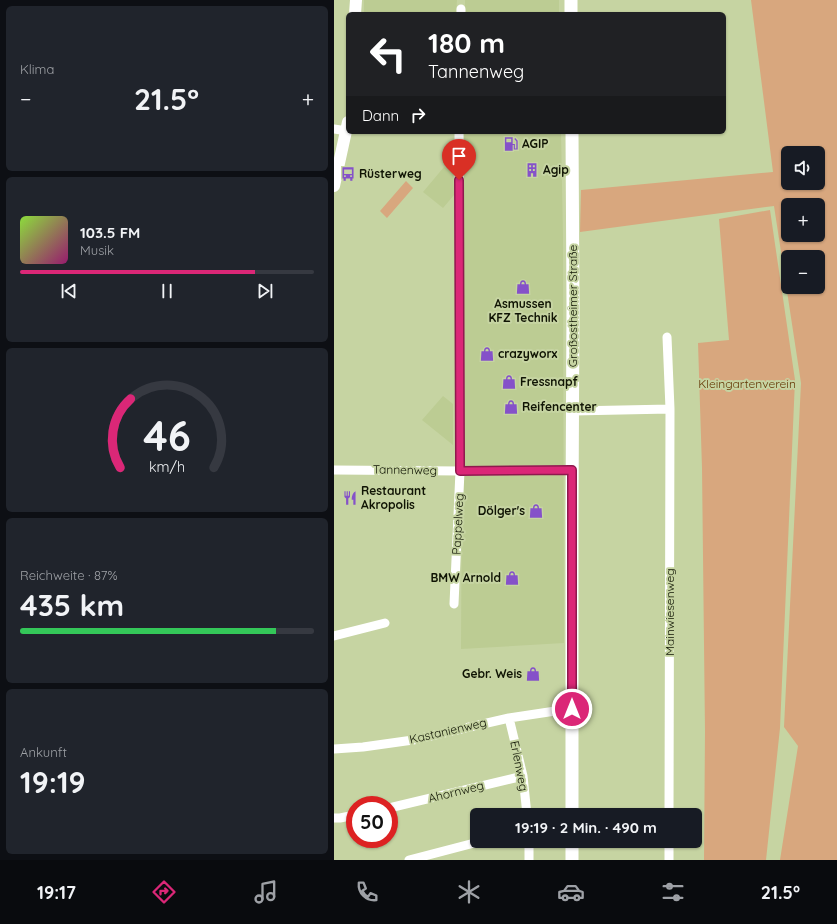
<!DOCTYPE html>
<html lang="de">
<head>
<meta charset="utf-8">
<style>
	body { margin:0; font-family:Quicksand,sans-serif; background:#20242c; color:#f1f3f6; height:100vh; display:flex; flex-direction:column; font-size:15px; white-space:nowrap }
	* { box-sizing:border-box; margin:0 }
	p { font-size:13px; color:#9ea1a6 }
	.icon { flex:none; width:22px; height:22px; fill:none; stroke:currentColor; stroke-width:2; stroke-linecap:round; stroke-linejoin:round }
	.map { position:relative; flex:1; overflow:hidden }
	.drawer { display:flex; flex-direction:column; gap:6px; padding:6px; background:#0d0f14; width:334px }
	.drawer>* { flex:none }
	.hud { position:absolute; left:12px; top:12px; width:380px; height:122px; border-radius:6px; box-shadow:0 1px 3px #0004; background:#202124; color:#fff; overflow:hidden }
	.tools { position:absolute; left:447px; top:146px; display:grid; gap:8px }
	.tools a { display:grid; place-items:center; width:44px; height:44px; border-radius:6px; background:#171b24; box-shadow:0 1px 3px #0004; font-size:20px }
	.speed { position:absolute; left:12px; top:796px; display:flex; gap:8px; font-size:20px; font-weight:700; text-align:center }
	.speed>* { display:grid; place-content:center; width:52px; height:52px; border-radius:50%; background:#171b24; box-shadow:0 1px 3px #0004; line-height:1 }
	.speed .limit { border:6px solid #d22; background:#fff; color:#111 }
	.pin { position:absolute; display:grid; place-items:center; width:34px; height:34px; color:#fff; margin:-41px -17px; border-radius:50% 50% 50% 0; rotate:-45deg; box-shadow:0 0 4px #0007 }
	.pin .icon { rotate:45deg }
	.me { position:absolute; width:44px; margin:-22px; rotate:0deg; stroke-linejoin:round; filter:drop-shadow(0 0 3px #0008) }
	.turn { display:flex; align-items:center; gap:14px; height:84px; padding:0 16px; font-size:18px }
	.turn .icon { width:52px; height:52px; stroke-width:2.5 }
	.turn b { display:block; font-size:28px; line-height:34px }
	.then { display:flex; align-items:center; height:38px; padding:0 16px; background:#0003; gap:8px; font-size:15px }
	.big { font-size:30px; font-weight:700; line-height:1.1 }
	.drawer .tile { flex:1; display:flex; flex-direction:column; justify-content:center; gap:6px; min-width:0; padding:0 14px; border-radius:6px; background:#20242c }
	.drawer .dial { align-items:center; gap:0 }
	.dial svg { height:104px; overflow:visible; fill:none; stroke:#363941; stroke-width:7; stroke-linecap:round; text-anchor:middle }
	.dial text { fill:#f1f3f6; stroke:none }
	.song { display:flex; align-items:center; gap:12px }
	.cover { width:48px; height:48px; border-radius:6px; background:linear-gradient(135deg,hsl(90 70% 55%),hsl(320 70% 35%)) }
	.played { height:4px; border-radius:2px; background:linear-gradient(90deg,#db2777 80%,#363941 80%) }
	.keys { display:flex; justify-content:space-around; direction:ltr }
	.heat { display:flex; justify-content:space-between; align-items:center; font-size:22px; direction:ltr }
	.charge { height:6px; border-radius:3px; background:linear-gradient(90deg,#34c759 87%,#363941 0) }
	.trip { position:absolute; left:136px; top:808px; width:232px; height:40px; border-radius:6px; background:#171b24; box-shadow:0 1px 3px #0004; font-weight:700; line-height:40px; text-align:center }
	.menu { display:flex; height:64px; justify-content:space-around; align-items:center; background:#090b0e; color:#9ea1a6 }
	.menu .icon { width:28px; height:28px }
	.menu .active { color:#db2777 }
	.menu b { font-size:18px; color:#f1f3f6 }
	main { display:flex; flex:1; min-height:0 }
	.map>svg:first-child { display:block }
	.built { fill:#bccc93 }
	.green { fill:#d8a77e; fill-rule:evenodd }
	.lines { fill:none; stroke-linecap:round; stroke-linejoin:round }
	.minor { stroke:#fff; stroke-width:9 }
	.tertiary { stroke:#fff; stroke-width:12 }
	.secondary { stroke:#fff; stroke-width:13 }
	.route-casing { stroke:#8e194d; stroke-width:10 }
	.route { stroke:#db2777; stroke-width:7 }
	.labels { text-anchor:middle; stroke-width:4; stroke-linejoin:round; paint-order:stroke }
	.poi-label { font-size:12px; font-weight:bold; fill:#101404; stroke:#c6d4a2; text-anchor:start }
	.street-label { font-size:12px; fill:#101404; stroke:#c6d4a2 }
	.park-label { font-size:12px; fill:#653705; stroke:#c6d4a2 }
</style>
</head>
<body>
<main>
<section class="drawer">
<div class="tile"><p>Klima</p>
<div class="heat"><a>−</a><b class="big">21.5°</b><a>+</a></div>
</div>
<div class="tile">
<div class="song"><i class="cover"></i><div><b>103.5 FM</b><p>Musik</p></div></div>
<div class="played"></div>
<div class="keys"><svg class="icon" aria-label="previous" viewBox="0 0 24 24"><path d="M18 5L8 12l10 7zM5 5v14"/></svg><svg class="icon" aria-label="pause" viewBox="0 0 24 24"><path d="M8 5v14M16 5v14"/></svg><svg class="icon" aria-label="next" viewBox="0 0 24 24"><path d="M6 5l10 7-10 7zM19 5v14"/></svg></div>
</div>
<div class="tile dial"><svg viewBox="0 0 100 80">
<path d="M14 69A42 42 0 1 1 86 69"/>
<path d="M14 69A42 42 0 0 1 22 16" stroke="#db2777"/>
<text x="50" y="56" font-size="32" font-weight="700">46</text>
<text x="50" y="72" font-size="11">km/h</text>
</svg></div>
<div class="tile"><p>Reichweite · 87%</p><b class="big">435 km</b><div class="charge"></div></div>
<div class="tile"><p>Ankunft</p><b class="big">19:19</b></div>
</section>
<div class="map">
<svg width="503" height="860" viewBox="0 0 503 860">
	<rect width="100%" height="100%" fill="#c6d4a2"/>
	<path class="built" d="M30,0H123L122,14H30Z
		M131,0H225V14H131Z
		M130,132H227L229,238L230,643L127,649Z
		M110,167L119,173L120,195L109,208L89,192Z
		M109,396L119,404V445L88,420Z"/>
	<path class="green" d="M417,0H503V860H446L464,746L450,727L467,383L440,206L246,232L247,190L439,172ZM454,153H484V183H454ZM454,205H484V235H454ZM454,257H484V287H454Z
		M72,181L79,188L53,218L46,211Z
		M436,210L461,380L446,728L432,860H370L371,732L368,468L364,343L395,340L385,219Z"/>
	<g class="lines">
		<path class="minor" d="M127,14V9
			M0,129L13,131
			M333,337L336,409L335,815
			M239,411L336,409
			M0,470L126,471L238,470
			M120,604L126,471L125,132
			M0,636L51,623
			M175,718L189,776L193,815
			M0,749L29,747L79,740L175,718L228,710
			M55,808L189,776
			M0,818H6L21,815
			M75,860L148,841
			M195,860V841
			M335,860V841"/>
		<path class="tertiary" d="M21,14L22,0
			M0,186L14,122"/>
		<path class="secondary" d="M237,0V14
			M238,132L239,304L238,513V815
			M238,860V841"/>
	</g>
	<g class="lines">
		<defs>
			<path id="route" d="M125,180L126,454V471L238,470V709"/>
		</defs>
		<use href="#route" class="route-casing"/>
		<use href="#route" class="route"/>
	</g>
	<defs>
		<symbol id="fuel-bare" viewBox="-9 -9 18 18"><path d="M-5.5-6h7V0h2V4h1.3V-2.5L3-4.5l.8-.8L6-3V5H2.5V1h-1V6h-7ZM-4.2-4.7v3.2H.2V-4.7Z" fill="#8551c9" stroke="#c6d4a2" stroke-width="2.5" paint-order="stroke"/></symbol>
		<symbol id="building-bare" viewBox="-9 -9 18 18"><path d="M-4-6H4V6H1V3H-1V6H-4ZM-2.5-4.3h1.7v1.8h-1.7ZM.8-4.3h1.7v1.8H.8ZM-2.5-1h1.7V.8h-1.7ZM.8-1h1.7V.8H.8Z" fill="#8551c9" stroke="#c6d4a2" stroke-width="2.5" paint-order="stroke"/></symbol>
		<symbol id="bus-bare" viewBox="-9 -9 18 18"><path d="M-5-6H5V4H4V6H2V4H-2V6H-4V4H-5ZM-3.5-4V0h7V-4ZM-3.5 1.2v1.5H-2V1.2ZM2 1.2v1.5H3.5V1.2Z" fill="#8551c9" stroke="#c6d4a2" stroke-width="2.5" paint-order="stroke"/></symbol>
		<symbol id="shop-bare" viewBox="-9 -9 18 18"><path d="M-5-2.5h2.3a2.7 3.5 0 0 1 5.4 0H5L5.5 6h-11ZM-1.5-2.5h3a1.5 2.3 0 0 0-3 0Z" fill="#8551c9" stroke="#c6d4a2" stroke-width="2.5" paint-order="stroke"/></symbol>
		<symbol id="restaurant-bare" viewBox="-9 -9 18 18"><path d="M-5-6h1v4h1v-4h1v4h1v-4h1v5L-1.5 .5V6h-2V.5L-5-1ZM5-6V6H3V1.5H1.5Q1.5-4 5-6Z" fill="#8551c9" stroke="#c6d4a2" stroke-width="2.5" paint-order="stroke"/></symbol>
	</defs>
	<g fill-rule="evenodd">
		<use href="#fuel-bare" x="167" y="134" width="20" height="20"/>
		<use href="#building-bare" x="188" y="160" width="20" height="20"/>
		<use href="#bus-bare" x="4" y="164" width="20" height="20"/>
		<use href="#shop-bare" x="179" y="277" width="20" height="20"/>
		<use href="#shop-bare" x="143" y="344" width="20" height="20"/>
		<use href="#shop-bare" x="165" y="372" width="20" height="20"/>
		<use href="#shop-bare" x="167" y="397" width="20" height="20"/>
		<use href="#restaurant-bare" x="6" y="488" width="20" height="20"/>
		<use href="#shop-bare" x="192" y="501" width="20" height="20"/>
		<use href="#shop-bare" x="168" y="568" width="20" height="20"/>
		<use href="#shop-bare" x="189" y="664" width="20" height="20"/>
	</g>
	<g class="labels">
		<g class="poi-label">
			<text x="188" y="148">AGIP</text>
			<text x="209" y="174">Agip</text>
			<text x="25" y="178">Rüsterweg</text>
			<text x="189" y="308" text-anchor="middle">Asmussen<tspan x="189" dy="14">KFZ Technik</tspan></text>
			<text x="164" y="358">crazyworx</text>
			<text x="186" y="386">Fressnapf</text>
			<text x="188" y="411">Reifencenter</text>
			<text x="27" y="495">Restaurant<tspan x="27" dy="14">Akropolis</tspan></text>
			<text x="191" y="515" text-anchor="end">Dölger's</text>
			<text x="167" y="582" text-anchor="end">BMW Arnold</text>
			<text x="188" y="678" text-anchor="end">Gebr. Weis</text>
		</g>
		<g class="street-label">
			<text transform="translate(239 306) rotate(-90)" y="4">Großostheimer Straße</text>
			<text transform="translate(71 470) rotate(1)" y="4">Tannenweg</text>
			<text transform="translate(124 524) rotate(-87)" y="4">Pappelweg</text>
			<text transform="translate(336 612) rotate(-90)" y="4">Mainwiesenweg</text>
			<text transform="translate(114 731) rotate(-13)" y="4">Kastanienweg</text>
			<text transform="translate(185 766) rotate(79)" y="4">Erlenweg</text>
			<text transform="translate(122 792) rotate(-14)" y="4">Ahornweg</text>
		</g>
		<g class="park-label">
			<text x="413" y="388">Kleingartenverein</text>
		</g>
	</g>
</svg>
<div class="tools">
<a><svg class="icon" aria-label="sound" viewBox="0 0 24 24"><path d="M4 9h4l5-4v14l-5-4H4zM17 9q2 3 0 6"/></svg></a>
<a>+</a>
<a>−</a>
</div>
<div class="speed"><div class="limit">50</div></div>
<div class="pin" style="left:125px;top:180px;background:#d93025"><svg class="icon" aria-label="arrive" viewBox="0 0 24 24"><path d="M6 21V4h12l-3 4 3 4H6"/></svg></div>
<svg class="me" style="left:238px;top:709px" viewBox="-20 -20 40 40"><circle r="17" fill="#db2777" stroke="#fff" stroke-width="3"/><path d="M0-11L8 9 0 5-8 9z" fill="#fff"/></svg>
<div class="trip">19:19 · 2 Min. · 490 m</div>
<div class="hud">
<div class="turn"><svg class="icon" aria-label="left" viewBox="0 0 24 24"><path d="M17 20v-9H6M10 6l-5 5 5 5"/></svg><div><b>180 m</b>Tannenweg</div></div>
<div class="then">Dann<svg class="icon" aria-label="right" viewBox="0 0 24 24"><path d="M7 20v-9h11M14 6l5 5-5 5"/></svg></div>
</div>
</div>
</main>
<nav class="menu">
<b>19:17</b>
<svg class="icon active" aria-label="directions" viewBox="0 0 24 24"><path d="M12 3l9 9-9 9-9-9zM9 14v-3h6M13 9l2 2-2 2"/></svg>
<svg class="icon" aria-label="music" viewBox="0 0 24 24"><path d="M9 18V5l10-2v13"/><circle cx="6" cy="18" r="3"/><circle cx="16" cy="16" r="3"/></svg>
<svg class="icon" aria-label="phone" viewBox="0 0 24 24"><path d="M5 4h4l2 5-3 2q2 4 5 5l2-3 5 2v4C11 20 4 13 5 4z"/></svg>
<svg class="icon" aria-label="climate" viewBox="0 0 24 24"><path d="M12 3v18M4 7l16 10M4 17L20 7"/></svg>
<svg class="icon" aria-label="car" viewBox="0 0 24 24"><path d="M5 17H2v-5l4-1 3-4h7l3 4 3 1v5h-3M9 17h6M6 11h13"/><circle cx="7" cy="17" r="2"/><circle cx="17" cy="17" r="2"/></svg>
<svg class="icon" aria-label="filters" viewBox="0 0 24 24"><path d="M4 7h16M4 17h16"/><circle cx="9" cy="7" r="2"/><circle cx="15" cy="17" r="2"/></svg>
<b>21.5°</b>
</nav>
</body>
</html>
